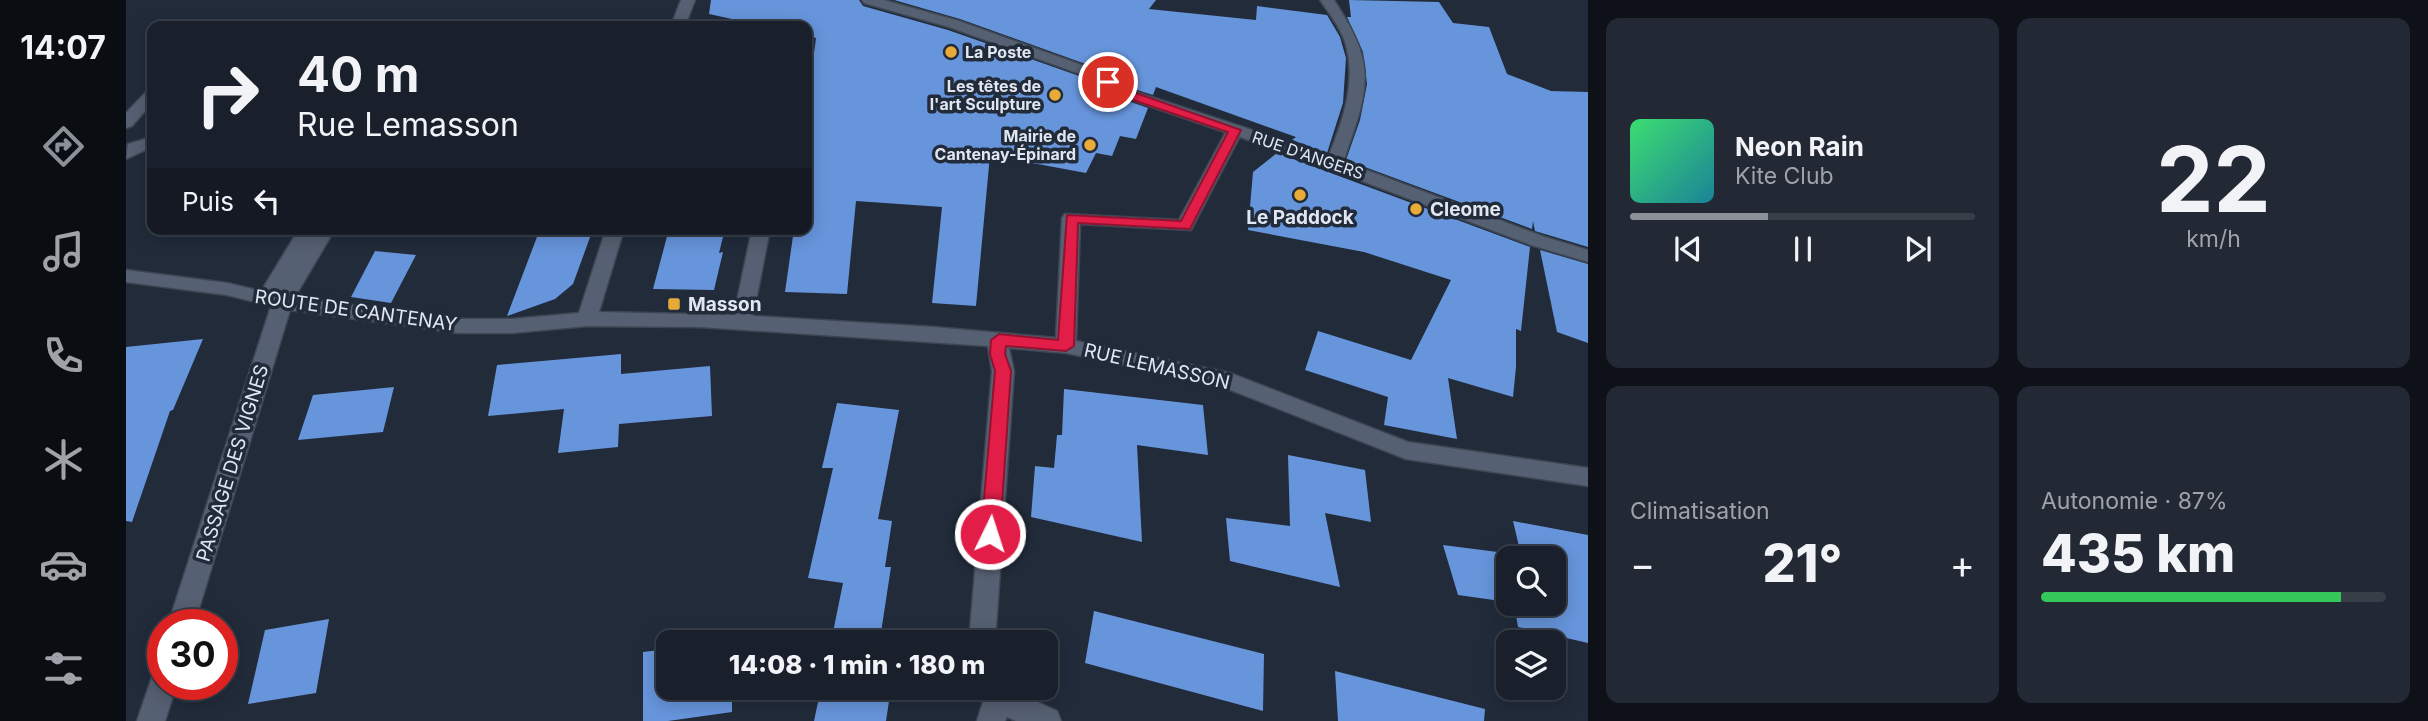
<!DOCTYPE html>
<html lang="fr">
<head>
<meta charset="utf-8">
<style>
	body { margin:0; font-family:Inter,sans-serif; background:#222834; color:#f1f3f6; height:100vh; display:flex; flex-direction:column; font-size:26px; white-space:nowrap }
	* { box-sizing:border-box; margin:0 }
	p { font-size:23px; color:#9fa3a9 }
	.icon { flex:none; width:38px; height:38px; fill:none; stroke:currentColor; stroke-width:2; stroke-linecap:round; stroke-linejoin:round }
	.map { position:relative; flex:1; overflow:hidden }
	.side { display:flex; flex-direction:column; gap:18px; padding:18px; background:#0e1218; width:840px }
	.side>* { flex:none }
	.top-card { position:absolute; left:21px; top:21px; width:665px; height:214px; border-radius:14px; box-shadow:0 4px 18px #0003,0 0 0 2px #373e48; background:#19202c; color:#f1f3f6; overflow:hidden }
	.buttons { position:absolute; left:1370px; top:546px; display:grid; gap:14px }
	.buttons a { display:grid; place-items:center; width:70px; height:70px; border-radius:14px; background:#19202c; box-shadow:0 4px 18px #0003,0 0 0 2px #373e48; font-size:35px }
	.speed { position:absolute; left:21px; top:609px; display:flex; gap:14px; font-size:35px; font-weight:700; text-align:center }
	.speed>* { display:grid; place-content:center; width:91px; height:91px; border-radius:50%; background:#19202c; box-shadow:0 4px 18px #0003,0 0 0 2px #373e48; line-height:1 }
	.speed .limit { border:10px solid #d22; background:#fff; color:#111 }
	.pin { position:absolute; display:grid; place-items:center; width:60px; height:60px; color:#fff; margin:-30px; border:4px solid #fff; border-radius:50%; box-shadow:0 2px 7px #0007 }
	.me { position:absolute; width:77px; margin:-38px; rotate:4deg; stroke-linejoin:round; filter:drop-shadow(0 0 5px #0008) }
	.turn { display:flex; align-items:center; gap:24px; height:147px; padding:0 35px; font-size:32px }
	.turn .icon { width:91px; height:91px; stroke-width:2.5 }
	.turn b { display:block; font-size:49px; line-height:60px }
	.then { display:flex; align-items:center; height:66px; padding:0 35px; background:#0003; gap:14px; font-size:26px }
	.big { font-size:52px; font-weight:800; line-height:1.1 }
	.side .tile { flex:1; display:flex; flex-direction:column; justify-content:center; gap:10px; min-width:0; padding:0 24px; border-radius:14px; background:#222834 }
	.side .dial { align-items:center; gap:0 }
	.dial b { font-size:91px; line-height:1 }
	.song { display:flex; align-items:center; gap:21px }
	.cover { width:84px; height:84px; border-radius:10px; background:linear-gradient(135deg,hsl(140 70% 55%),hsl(190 70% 35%)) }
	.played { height:7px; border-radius:4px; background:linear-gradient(90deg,#8c9099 40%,#373e48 40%) }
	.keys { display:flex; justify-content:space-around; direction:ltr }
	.heat { display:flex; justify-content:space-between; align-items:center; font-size:38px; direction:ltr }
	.charge { height:10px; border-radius:5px; background:linear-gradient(90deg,#34c759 87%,#373e48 0) }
	.side .tiles { flex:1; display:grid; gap:18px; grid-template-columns:repeat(2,1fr) }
	.trip { position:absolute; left:530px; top:630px; width:402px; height:70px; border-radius:14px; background:#19202c; box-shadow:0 4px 18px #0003,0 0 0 2px #373e48; font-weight:800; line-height:70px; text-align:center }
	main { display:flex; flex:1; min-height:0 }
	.tab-bar { display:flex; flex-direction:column; width:126px; justify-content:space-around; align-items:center; background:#0a0d12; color:#9fa3a9 }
	.tab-bar .icon { width:49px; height:49px }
	.tab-bar .current { color:#8c9099 }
	.tab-bar b { font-size:32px; color:#f1f3f6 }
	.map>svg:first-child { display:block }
	.building { fill:#6795dc }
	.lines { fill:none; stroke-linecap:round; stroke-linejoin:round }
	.lane-casing { stroke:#3e4653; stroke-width:3 }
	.street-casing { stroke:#3e4653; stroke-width:3 }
	.secondary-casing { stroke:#3e4653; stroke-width:3 }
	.lane { fill:#556072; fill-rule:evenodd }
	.street { fill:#556072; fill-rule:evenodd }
	.secondary { fill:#556072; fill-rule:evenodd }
	.route { fill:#e11d48; stroke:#92132f; stroke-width:2 }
	.poi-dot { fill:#e9ab38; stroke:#212b3a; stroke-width:2.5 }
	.labels { text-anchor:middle; stroke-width:7; stroke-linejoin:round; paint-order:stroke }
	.far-poi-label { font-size:16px; font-weight:bold; fill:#e1e7f2; stroke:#212b3a; text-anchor:end }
	.far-street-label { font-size:16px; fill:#e1e7f2; stroke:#212b3a }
	.poi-label { font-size:19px; font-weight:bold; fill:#e1e7f2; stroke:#212b3a; text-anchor:start }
	.street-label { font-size:19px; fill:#e1e7f2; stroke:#212b3a }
</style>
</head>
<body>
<main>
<nav class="tab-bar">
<b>14:07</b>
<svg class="icon current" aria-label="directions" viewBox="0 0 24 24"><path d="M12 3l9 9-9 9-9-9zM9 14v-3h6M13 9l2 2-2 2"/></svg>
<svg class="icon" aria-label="music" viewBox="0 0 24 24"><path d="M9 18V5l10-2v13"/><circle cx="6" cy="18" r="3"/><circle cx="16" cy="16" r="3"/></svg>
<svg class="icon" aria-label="phone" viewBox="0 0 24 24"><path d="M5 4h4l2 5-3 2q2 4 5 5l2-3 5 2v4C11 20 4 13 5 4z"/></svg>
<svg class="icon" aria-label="climate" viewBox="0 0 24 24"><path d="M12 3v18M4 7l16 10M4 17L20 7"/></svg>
<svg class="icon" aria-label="car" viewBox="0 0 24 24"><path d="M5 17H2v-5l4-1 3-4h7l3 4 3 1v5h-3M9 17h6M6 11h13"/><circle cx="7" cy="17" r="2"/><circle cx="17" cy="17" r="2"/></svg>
<svg class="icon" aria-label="filters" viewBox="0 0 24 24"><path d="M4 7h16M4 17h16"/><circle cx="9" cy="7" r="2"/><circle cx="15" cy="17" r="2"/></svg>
</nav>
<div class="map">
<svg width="1462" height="721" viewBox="0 0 1462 721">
	<rect width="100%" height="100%" fill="#212b3a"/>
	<path class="building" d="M585,0H733L737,6L822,30L956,77L996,99L1022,108L1010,139L994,136L986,156L970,153L960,173L864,155L850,306L806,303L816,207L730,201L721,294L659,292L668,229H681V106L690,38L681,36V26H638L583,14Z
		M768,0H1030L1023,9L1130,20L1131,6L1201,15L1214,37L1220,58L1217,103L1201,153L1166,140L1170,137L1030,87L1027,95L1008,89L968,67L834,19Z
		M1223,0L1313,2L1327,23L1363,27L1381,74L1425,91L1462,92V247L1409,231L1407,221L1406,229L1220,160L1234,120L1241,84L1237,52L1221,17H1225Z
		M1151,153L1404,247L1395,331L1390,329V367L1387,397L1322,378L1331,439L1258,425L1262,397L1179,370L1192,331L1285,360L1325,280L1238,252L1122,230L1127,172Z
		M414,229H467L447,284L429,299L381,316Z
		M543,229H599L593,253L597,252L588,290L527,289Z
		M1414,250L1462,264V343L1431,332Z
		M249,251L290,255L265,303L225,297Z
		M77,339L47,410L44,411L6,522L0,521V347Z
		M495,354V374L584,366L586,416L493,424L492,447L432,453L438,409L362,416L371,365Z
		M268,387L257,432L172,440L187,395Z
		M938,389L1077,405L1082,455L1011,445L1016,542L905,517L909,466L928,468L931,435H936Z
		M711,403L773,410L752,519L766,521L759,567H765L754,639L772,642H705L717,583L682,578L707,468H696Z
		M1162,455L1239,470L1245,522L1199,513L1214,587L1104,561L1100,518L1164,526Z
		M1387,521L1462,535V643L1392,627L1388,604H1428V558H1382V602L1332,595L1317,545L1395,555Z
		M968,611L1138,654L1137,711L959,663Z
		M203,619L190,693L122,704L139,630Z
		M542,649V688H606V712L542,721H517V652Z
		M1209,671L1359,709L1358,721H1212Z
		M695,688H765L760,721H688Z"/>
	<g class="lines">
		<defs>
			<path id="lane" d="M26,89V103L6,126L0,128V113L21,91Z
				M26,137V147L0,159L2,144Z
				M173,229H209L163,307L156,308L147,303H134L131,298Z"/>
			<path id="street" d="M555,0H569L559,26H545Z
				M1194,0H1208C1244,56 1247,78 1224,142C1220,152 1219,165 1208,168L1200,163C1215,125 1232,84 1219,42C1214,27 1203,13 1194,0Z
				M1109,125L1117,130L1065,230L954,224L950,341L1104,373L1282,442L1462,468V486L1280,459L1092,385L940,353L883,348L888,371L869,642H843L866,371L862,346L574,327L461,326L386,333H332L164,310L68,625H42L145,306L101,295L0,282V270L101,283L156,296L332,319H386L453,313L480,229H498L473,312L608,315L626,229H644L627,316L807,327L930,338L936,218L939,214L1053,220L1101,130Z
				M37,670V684H51L39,721H11L27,674Z
				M853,688H881L931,711L935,721H890L881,717L879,721H851L858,699Z"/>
			<path id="secondary" d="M736,0H758L833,21L967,69L1007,91L1187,150L1419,237L1462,250V262L1405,245L1175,158L997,97L957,75L823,27L738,3Z"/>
		</defs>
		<use href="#lane" class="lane-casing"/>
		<use href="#street" class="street-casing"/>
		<use href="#secondary" class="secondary-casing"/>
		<use href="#lane" class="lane"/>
		<use href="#street" class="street"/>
		<use href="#secondary" class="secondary"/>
	</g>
	<path class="route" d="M978,80H986L1007,92L1115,130L1064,229L952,223L948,346L940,351L880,346L879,354L885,371L874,534L871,539L864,541L858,539L855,534L869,371L864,354L865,340L873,334L932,340L941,215L1055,221L1102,132L998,97L978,85Z"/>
	<g class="poi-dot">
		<circle cx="825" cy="52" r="7"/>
		<circle cx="929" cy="95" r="7"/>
		<circle cx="964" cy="145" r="7"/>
		<circle cx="1174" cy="195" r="7"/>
		<circle cx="1290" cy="209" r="7"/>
		<rect x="541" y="297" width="14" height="14" rx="3.5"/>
	</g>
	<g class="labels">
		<g class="far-poi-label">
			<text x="839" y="58" text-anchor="start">La Poste</text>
			<text x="915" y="92">Les têtes de<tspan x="915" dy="18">l'art Sculpture</tspan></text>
			<text x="950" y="142">Mairie de<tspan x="950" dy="18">Cantenay-Épinard</tspan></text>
		</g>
		<g class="far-street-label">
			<text transform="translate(1182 155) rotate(19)" y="6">RUE D'ANGERS</text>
		</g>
		<g class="poi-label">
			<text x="1304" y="216">Cleome</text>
			<text x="1174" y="224" text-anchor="middle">Le Paddock</text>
			<text x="562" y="311">Masson</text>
		</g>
		<g class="street-label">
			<text transform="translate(230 310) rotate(8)" y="7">ROUTE DE CANTENAY</text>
			<text transform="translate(1031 366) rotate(13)" y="7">RUE LEMASSON</text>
			<text transform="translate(106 463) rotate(-73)" y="7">PASSAGE DES VIGNES</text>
		</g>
	</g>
</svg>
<div class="buttons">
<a><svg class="icon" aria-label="search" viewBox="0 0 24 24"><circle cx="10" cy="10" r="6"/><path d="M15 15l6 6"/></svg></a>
<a><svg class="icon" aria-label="layers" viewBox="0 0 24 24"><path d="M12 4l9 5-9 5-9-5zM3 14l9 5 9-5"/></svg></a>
</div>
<div class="speed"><div class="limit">30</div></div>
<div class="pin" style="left:982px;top:82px;background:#d93025"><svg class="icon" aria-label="arrive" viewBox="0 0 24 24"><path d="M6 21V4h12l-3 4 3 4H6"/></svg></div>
<svg class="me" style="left:864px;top:534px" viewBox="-20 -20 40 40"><circle r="17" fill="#e11d48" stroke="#fff" stroke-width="3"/><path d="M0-11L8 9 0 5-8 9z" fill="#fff"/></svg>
<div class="trip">14:08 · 1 min · 180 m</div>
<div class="top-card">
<div class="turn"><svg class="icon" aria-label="right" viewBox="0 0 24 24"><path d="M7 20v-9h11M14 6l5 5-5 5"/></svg><div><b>40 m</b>Rue Lemasson</div></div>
<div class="then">Puis<svg class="icon" aria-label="left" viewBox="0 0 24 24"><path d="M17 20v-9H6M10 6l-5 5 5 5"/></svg></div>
</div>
</div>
<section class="side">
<div class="tiles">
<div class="tile">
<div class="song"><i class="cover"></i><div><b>Neon Rain</b><p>Kite Club</p></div></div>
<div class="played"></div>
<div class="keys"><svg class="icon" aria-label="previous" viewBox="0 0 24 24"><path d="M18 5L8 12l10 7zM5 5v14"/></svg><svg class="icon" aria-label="pause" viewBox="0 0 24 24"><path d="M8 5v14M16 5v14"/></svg><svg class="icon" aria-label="next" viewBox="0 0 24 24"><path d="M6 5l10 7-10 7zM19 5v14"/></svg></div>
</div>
<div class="tile dial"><b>22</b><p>km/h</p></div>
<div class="tile"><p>Climatisation</p>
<div class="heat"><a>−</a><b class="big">21°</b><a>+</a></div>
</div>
<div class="tile"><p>Autonomie · 87%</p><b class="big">435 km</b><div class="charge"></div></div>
</div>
</section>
</main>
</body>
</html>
